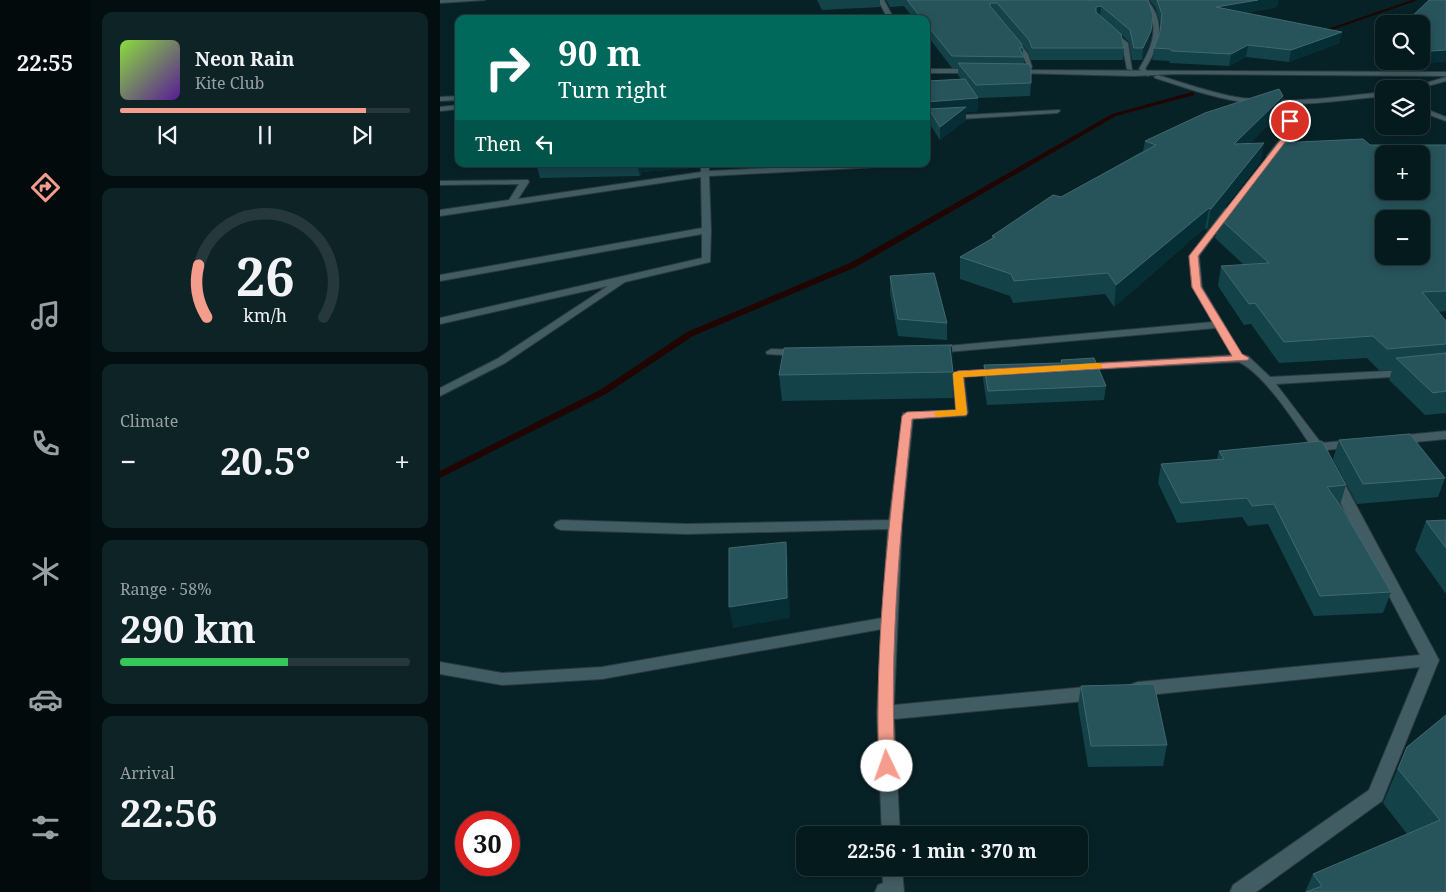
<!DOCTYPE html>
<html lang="en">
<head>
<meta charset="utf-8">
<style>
	body { margin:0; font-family:"Noto Serif",serif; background:#0e2326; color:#f1f3f6; height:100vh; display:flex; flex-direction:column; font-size:19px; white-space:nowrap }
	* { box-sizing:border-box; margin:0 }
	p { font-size:16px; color:#97a1a4 }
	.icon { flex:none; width:28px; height:28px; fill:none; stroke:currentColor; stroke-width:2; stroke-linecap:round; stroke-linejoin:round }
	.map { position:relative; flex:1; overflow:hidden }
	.sheet { display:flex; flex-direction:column; gap:12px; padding:12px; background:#030e10; width:350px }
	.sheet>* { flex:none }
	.banner { position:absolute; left:15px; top:15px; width:475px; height:152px; border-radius:10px; box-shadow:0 2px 8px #0003,0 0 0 1px #26383b; background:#00695c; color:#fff; overflow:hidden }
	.tools { position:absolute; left:935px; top:15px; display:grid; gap:10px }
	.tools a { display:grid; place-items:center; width:55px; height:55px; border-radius:10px; background:#051a1d; box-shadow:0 2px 8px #0003,0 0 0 1px #26383b; font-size:25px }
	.speed { position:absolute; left:15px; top:811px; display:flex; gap:10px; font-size:25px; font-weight:700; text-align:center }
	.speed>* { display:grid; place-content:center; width:65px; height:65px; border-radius:50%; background:#051a1d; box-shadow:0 2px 8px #0003,0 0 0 1px #26383b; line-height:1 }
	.speed .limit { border:8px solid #d22; background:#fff; color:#111 }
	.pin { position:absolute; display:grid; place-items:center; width:42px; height:42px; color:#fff; margin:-21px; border:2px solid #fff; border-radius:50%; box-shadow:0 1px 5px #0007 }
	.me { position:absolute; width:55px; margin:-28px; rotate:357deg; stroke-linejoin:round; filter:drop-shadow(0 0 4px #0008) }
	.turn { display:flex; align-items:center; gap:18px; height:105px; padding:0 20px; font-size:22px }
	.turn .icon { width:65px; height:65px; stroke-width:2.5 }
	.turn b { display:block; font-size:35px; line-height:42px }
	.then { display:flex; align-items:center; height:48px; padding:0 20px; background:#0003; gap:10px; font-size:19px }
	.big { font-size:38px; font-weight:700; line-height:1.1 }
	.sheet .tile { flex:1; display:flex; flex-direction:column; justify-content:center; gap:8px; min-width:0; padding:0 18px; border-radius:10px; background:#0e2326 }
	.sheet .dial { align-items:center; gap:0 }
	.dial svg { height:130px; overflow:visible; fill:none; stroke:#26383b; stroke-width:7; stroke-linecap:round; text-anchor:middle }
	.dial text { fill:#f1f3f6; stroke:none }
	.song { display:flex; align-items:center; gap:15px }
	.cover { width:60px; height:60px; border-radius:8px; background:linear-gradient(135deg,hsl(90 70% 55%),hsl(270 70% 35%)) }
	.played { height:5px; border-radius:2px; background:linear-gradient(90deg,#f59d8d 85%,#26383b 85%) }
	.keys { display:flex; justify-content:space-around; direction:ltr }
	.heat { display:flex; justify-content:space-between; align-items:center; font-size:28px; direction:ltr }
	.charge { height:8px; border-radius:4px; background:linear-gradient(90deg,#34c759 58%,#26383b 0) }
	.trip { position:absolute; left:356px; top:826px; width:292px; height:50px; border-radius:10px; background:#051a1d; box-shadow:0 2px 8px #0003,0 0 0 1px #26383b; font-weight:700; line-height:50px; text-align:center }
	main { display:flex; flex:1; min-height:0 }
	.dock { display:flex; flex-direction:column; width:90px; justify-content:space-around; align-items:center; background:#020a0c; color:#97a1a4 }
	.dock .icon { width:35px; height:35px }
	.dock .selected { color:#f59d8d }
	.dock b { font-size:22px; color:#f1f3f6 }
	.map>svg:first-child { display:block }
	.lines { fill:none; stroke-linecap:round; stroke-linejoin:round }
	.stream { fill:#200503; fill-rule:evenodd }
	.service-casing { stroke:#2e393e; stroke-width:2 }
	.minor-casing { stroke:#2e393e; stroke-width:2 }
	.tertiary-casing { stroke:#2e393e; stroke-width:2 }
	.service { fill:#415c62; fill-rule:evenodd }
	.minor { fill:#415c62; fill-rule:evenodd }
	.tertiary { fill:#415c62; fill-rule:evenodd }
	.wall { fill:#134249 }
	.shaded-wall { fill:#062e35 }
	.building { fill:#27535a; stroke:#42686f; fill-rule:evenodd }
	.route { fill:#f59d8d; stroke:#9f665c }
	.slow { fill:#f59e0b }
</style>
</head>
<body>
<main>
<nav class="dock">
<b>22:55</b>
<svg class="icon selected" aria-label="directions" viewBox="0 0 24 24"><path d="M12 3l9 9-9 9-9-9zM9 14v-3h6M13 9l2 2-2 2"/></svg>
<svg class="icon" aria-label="music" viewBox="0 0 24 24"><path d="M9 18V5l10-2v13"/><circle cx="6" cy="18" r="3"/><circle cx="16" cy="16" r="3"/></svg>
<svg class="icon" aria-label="phone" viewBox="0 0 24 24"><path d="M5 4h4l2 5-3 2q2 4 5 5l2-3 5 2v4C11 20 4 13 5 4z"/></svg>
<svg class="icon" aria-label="climate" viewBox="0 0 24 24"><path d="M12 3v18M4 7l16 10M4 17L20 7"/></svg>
<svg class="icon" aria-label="car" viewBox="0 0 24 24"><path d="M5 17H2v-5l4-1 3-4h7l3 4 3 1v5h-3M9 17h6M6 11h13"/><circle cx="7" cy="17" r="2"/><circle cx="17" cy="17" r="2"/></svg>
<svg class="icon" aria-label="filters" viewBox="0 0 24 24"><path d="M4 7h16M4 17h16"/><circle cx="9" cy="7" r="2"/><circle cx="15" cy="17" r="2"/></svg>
</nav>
<section class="sheet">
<div class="tile">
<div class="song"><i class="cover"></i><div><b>Neon Rain</b><p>Kite Club</p></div></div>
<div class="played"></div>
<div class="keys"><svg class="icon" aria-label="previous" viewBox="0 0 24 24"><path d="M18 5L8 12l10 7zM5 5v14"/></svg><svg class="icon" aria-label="pause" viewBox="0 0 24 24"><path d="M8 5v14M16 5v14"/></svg><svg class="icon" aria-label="next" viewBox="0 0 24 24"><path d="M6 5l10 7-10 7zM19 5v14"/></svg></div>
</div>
<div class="tile dial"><svg viewBox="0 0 100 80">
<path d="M14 69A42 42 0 1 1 86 69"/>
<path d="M14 69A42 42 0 0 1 9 37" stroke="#f59d8d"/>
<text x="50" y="56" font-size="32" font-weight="700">26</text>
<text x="50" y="72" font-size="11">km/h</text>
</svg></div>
<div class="tile"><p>Climate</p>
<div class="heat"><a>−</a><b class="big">20.5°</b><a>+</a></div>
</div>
<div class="tile"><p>Range · 58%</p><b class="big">290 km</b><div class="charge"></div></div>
<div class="tile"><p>Arrival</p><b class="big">22:56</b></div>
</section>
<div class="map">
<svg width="1006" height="892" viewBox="0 0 1006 892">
	<rect width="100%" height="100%" fill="#072227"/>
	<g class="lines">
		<path class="stream" d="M972,0H978L880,34L876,33Z
			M752,92L754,93V95L676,116L416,267L253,336L166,394L0,478V471L160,390L247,332L410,263L672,114Z"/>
		<defs>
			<path id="service" d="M0,0H45L0,3Z
				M668,30H672L688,43L692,70L687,69L682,44L668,32Z
				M571,38H575L588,54L592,67H588L582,54Z"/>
			<path id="minor" d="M438,0H444L454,19H448Z
				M701,0H707C727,22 719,46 705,69L711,74L708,76L699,69C713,46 722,22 701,0Z
				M839,100L841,101L854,121L850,137L834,158H831L827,156L842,137L846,121L836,102Z
				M981,107L1006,117V121L981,112Z
				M619,110L620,111L617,113L486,121V117Z
				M261,164H269V171L414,164H458L454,166L269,176L271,230L270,262L185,282L65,363L0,396V388L57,359L168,286L0,324V318L262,258V234L0,281V275L262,228L261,177L0,216V210L69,200L79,184L0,185V181L88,180L89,182L78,199L261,172Z
				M788,208L792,211L759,256L762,287L802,355L808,356L830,377L968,370L974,373L968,376L836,384L881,443L913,440L919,444L917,447L886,450L889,455L887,458H879C861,431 827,376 799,362L641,370L635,367L641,364L792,355L776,328L496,353L491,350L496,347L773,322L752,287L749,256L785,209Z
				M331,349L358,350L363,353L358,356L327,354L326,352Z
				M561,369L567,372L565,374L524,377L528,413L526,416L473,419L462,524L454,705L656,686L662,688L664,693L662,698L656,700L454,719L460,835H442L437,713L442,629L162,679L62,685L0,674V662L62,673L162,667L442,618L448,529L247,534L121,530L116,528L114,525L116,522L121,520L247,524L449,520L463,413L516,410L512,374L514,372Z
				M1006,431V439L955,444L949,440L955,436Z
				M895,475L902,479L999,660L942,801L816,892H790L793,885L929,790L980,667L698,696L692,694L690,689L692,684L698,682L980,655L888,479Z
				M442,868H462L464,892H435L438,885L443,883Z"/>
			<path id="tertiary" d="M486,69H534L537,71L534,73H486Z
				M574,70L1006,72V76L736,74L694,76L572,73V71Z
				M717,75C745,83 773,94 802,98C849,104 897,97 944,92V96C897,101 850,108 803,102C773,98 744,87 715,78L714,77Z
				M1006,77V81L977,89H966Z
				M19,96V100L0,101V97Z
				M19,105V109L0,111V107Z"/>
		</defs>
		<use href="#service" class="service-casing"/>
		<use href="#minor" class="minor-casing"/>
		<use href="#tertiary" class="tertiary-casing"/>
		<use href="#service" class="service"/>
		<use href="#minor" class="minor"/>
		<use href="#tertiary" class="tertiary"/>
	</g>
	<path class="wall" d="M377,0H440V7L382,10Z
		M446,0H708L710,42L702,60H692L689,42L682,35L684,48L683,60H591L588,52L564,22L583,48V54L584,57V64L591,83L590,96L538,98V111L526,112V120L500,140L489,123V115H486V83H487V81L521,79L518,75V68H512L486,34V19H474L464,6L450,7Z
		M709,0H838L837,7L804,13L902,32L899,43L849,62L806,57L789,66L730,63L729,61L712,60L714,48L720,33L721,25L715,7Z
		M1006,0V61L988,63L981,60V24Z
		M843,96L840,113L810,143L821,161L767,230L765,228L674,307L665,294L573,303L570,296L520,279V257L552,238V236L621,197L703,151L705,141Z
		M930,145H1006V311L998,312L1006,321V413L985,415L949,380L952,370L940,371L927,358L839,363L811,324L804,325L778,286L781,266L804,265L775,238L779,218Z
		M96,164H249L250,168L202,172L200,176L100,178Z
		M450,276L507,323V340L458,336L450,293Z
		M512,345L513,398L342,401L339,375Z
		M621,360L666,386L664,400L547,405L543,379L544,365L621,363Z
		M899,440L1005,478L998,497L917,504L893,459Z
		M779,451L906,485L900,505L951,592L943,613L874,616L828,524L808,526L802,517L737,523L718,483L721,464L777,459Z
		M1006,520V594L975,550L986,521Z
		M641,686L727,745L723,766L648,767L638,706Z
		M1006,715V892H865L873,874L967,834L943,803L967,747Z"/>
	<path class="shaded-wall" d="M818,0H838L837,7L774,18L776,7Z
		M661,6L660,17L655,18L656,7Z
		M711,31L710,42L702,60L703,48Z
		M902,32L899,43L849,62L851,50Z
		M808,45L806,57L789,66L791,54Z
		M1006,50V61L988,63L992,51Z
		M843,96L840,113L791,163L794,144Z
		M538,98V111L526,112V120L500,140V127L489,109V115H486V102Z
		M824,143L821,161L767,230L771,209Z
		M197,164H249L250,168L202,172L200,176Z
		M769,208L765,228L674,307L676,285Z
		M512,345V371L510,348Z
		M346,542L348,562L350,618L293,628L289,607Z"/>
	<path class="building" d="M467,0H708L713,15L711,31L703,48H694L690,30L661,6L656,7V12L681,34L684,48H592L589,40L557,3H550V6L581,43L583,48H579L584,57L512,56L486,24V19H482Z
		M717,0H818L776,7L902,32L851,50L808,45L791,54L732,51L730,49L714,48L720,32L722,14Z
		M989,0H1006V50L992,51L981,47V24H964Z
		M518,63L589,64L591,67V83L536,85Z
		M525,79L538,98L486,102V83H488L487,81Z
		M839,89L843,96L794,144L824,143L771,209L769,208L676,285L668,273L574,281L571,274L520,257L555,237L552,236L613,195L621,197L716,145L705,141L765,113Z
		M526,107L500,127L489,109Z
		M923,139L930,145H1006V291L982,292L1006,321V344L947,349L933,336L844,342L815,303L809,304L781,266L829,263L779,218L838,143ZM944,154H981V191H944ZM944,219H981V256H944Z
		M494,273L507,323L458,319L450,276Z
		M512,345L510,348L513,372L339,375L344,348Z
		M1006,353V391L993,393L956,358Z
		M654,358L666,386L548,391L544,365L622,363L621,360Z
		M970,434L1005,478L923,484L899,440Z
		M882,441L906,485L887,487L904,511L951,592L880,596L834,504L812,506L807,498L741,503L721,464L784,459L779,451Z
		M1006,520V548L986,521Z
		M346,542L347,598L289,607V548Z
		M714,684L727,745L651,746L641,686Z
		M1006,715V892H866L882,886L873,874L1000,820L958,769L967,747Z"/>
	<path class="route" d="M847,120L853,121L849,137L758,256L761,287L802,354L809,358L808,360L523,377L527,413L526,415L472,419C460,533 449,650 455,766L453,770L447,772L442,770L439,766C434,649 448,531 462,416L467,412L516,410L513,374L518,371L792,356L752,287L749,256L843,137Z"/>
	<path class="slow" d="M658,363L662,364V368L523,377L527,413L526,415L498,417L493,414L498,411L516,410L513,374L514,372Z"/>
</svg>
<div class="tools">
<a><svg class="icon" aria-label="search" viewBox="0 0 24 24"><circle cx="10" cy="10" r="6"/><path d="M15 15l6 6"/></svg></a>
<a><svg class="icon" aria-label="layers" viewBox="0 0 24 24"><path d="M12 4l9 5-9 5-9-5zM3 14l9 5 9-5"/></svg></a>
<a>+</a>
<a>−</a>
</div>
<div class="speed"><div class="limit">30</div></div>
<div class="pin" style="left:850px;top:121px;background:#d93025"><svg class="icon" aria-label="arrive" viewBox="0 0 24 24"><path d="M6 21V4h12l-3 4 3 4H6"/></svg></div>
<svg class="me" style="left:447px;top:766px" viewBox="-20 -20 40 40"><circle r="19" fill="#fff"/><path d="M0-13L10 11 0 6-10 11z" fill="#f59d8d"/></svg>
<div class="trip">22:56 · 1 min · 370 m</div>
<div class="banner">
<div class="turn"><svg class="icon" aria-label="right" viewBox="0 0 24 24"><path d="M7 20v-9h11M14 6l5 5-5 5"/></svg><div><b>90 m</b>Turn right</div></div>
<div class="then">Then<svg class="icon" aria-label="left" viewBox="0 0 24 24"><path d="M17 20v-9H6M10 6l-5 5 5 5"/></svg></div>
</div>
</div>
</main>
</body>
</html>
